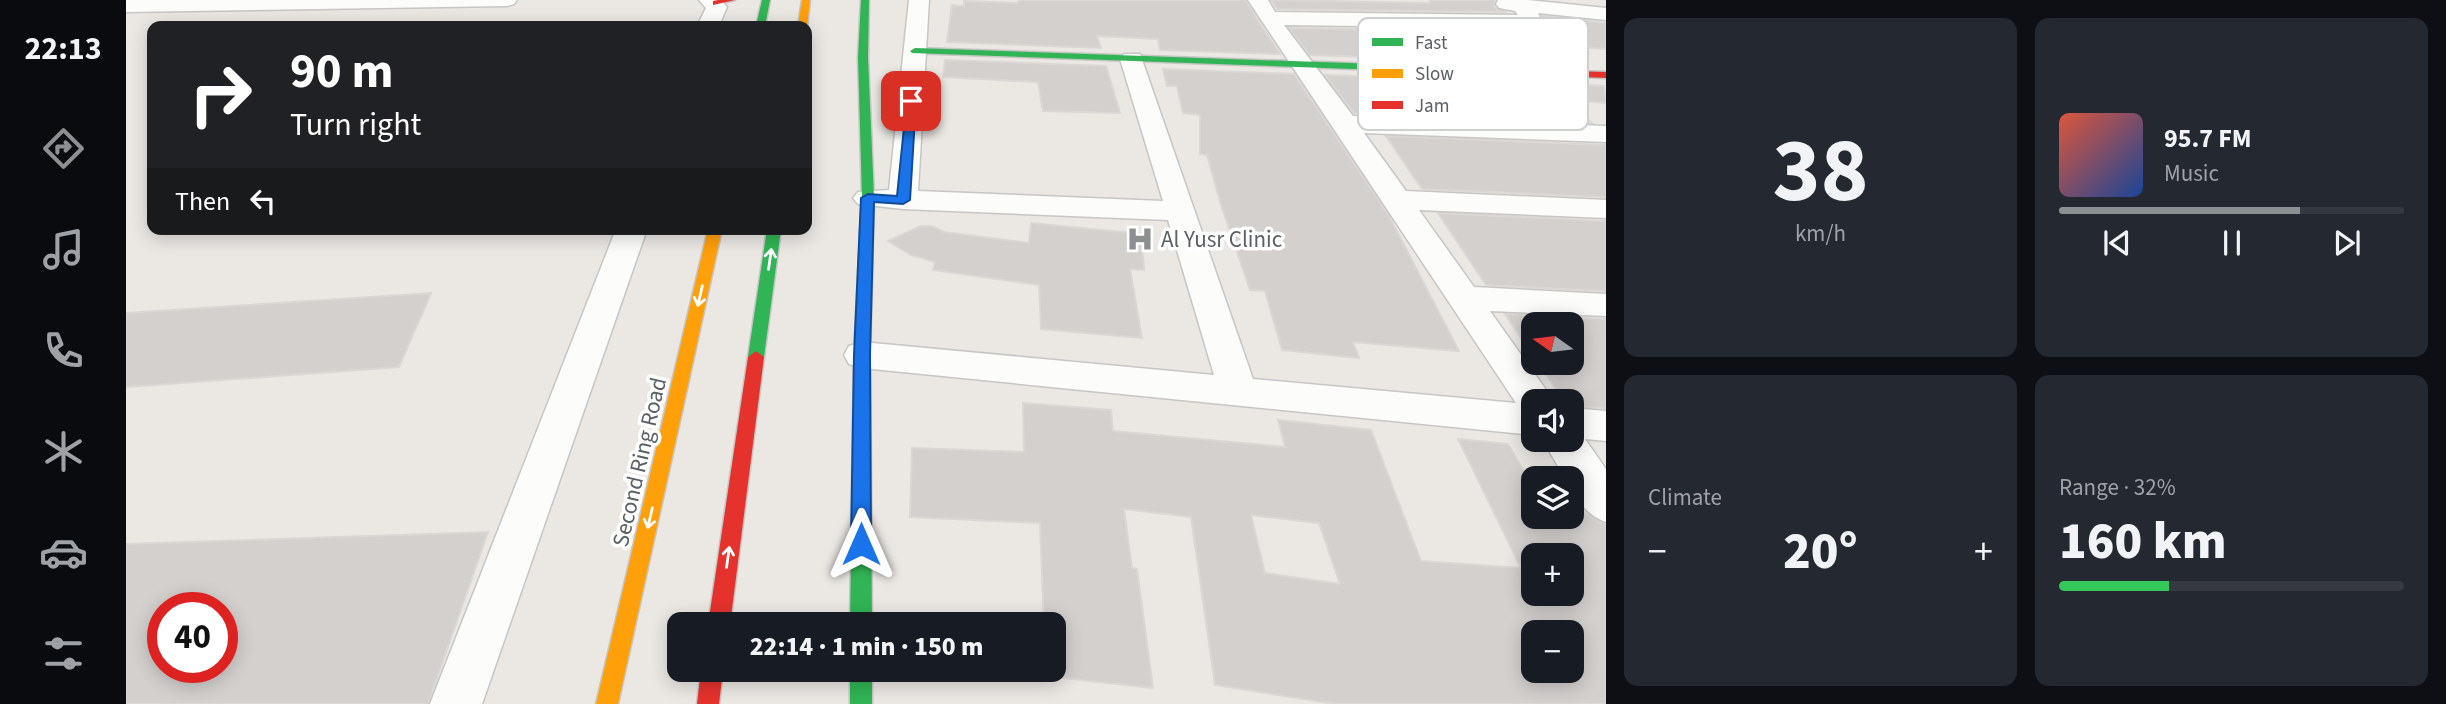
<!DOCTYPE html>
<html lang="en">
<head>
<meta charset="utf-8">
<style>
	body { margin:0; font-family:"Source Sans 3",sans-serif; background:#242831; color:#f1f3f6; height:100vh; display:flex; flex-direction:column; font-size:26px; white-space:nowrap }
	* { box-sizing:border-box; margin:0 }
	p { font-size:23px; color:#9ea1a6 }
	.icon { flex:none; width:38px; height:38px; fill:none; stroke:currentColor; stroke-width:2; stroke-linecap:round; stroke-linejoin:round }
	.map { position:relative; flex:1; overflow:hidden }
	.side { display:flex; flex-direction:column; gap:18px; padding:18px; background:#0d0f14; width:840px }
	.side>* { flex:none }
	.top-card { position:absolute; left:21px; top:21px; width:665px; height:214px; border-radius:14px; box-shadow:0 4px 18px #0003; background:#202124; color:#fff; overflow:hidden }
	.needle { width:46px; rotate:284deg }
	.fabs { position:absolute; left:1395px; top:312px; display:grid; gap:14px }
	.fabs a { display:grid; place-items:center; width:63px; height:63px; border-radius:14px; background:#171b24; box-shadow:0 4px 18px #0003; font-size:35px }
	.speed { position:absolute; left:21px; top:592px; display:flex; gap:14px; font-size:35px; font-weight:700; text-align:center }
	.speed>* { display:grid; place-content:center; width:91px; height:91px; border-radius:50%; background:#171b24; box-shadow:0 4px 18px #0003; line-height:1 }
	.speed .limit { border:10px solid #d22; background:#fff; color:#111 }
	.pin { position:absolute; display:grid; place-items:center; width:60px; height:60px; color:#fff; margin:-30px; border-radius:14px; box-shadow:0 4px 10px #0006 }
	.me { position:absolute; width:77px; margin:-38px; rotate:0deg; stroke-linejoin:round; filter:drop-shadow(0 0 5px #0008) }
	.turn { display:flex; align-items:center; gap:24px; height:147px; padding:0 28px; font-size:32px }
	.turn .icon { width:91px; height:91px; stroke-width:2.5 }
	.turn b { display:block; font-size:49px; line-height:60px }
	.then { display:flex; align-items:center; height:66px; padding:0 28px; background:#0003; gap:14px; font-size:26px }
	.big { font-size:52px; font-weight:800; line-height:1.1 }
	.side .card { flex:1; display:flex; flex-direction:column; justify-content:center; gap:10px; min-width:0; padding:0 24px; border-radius:14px; background:#242831 }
	.side .dial { align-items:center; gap:0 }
	.dial b { font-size:91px; line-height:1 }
	.song { display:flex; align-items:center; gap:21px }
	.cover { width:84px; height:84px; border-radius:10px; background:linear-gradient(135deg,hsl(10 70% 55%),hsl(220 70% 35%)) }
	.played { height:7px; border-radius:4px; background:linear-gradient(90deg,#8d9090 70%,#363941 70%) }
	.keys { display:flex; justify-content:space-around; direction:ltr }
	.heat { display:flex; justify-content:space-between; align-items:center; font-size:38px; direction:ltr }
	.charge { height:10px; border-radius:5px; background:linear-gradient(90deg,#34c759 32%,#363941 0) }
	.side .tiles { flex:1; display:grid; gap:18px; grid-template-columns:repeat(2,1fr) }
	.trip { position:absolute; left:541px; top:612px; width:399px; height:70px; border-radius:14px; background:#171b24; box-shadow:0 4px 18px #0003; font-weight:800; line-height:70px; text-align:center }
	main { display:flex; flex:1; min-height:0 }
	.tab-bar { display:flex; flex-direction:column; width:126px; justify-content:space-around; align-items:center; background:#090b0e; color:#9ea1a6 }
	.tab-bar .icon { width:49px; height:49px }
	.tab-bar .active { color:#8d9090 }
	.tab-bar b { font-size:32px; color:#f1f3f6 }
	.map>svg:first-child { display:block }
	.building { fill:#d3d0ce; stroke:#dad7d4; stroke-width:2; fill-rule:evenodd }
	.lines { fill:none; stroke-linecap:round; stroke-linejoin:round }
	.street-casing { stroke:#c6c6c5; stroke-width:3 }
	.fast-casing { stroke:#c6c6c5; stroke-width:3 }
	.slow-casing { stroke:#c6c6c5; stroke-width:3 }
	.jam-casing { stroke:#c6c6c5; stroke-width:3 }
	.street { fill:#fcfcfb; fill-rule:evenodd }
	.fast { fill:#30b455; fill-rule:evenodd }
	.slow { fill:#ff9f0a; fill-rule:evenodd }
	.jam { fill:#e5322d; fill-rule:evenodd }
	.oneway { stroke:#fff }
	.route { fill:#1a73e8; stroke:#114b97; stroke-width:2 }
	.labels { text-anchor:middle; stroke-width:7; stroke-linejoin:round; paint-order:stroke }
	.poi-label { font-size:23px; fill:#5a6063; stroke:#fff; text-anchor:start }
	.street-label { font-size:23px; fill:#5a6063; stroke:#fff }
	.key { fill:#fff; stroke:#cecfd0; stroke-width:2 }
	.key-label { font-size:19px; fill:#5a6063 }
</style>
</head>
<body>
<main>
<nav class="tab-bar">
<b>22:13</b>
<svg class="icon active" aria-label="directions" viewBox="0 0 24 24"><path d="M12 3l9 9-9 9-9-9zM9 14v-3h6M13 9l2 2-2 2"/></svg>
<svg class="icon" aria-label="music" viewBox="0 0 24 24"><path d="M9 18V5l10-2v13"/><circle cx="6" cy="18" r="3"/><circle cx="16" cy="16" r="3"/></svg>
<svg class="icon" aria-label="phone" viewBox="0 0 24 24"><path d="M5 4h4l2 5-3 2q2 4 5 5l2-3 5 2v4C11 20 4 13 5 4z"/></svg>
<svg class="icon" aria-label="climate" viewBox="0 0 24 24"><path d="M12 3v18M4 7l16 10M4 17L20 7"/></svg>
<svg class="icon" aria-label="car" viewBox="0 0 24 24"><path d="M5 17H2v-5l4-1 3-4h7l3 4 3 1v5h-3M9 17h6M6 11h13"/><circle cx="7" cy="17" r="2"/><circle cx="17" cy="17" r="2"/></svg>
<svg class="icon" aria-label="filters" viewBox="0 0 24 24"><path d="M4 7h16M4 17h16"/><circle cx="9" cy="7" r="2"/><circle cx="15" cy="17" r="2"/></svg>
</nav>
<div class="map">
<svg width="1480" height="704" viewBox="0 0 1480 704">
	<rect width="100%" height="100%" fill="#ebe8e4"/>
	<path class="building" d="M893,0H1119L1154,54L1034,50L1032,39L971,36L975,48L821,42L826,5L838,6V1L892,3Z
		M1145,0L1304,3V0H1369L1368,6L1371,10L1381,12L1151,9Z
		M1416,16L1480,23V49L1439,46L1456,64L1184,55L1163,28L1405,31L1415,28L1418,23Z
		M819,60L980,66L994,113L917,111L912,82L817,77Z
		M1037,69L1168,74L1263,216L1333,351L1227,342L1233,358L1156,350L1139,291L1124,290L1095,205L1081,155L1074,154V115L1057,113L1051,86H1041Z
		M1199,75L1478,86L1480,103L1444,100L1466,123L1228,113Z
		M1260,136L1480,145V197L1296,189Z
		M1312,213L1480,221V291L1360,285Z
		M905,223L1015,234L1018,270L1004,269L1016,338L915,329L913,285L807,270L809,262L785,255L762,241L795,226H806L818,232L903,243Z
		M305,293L273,367L0,387V313Z
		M1379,314L1480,319V408L1446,406V401H1438L1412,362H1446V324H1407V356Z
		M897,403L985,410L987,431L1159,447L1152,420L1245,430L1295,561L1395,568L1332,439L1382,444L1407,486V516H1446V491L1459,513L1480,524V704H1209L1089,685L1065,517L998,509L1006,568L1011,569L1027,688L920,676V670H928V625H918L914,523L784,517L786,448L898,452ZM1125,515L1193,523L1214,584L1139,573ZM1407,555H1446V593H1407ZM1407,632H1446V670H1407Z
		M362,532L302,704H0V544ZM37,607H96V667H37Z"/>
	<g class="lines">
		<defs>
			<path id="street" d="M0,0H391L388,4L381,6L0,12Z
				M573,0H595L601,7L593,26H571L580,8Z
				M783,0H803L792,191L1037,201L994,59L998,54H1014L1127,379L1390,403L1122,0H1142L1149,12L1392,15L1389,11L1373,8L1370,4L1372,0H1402L1480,8V20L1412,13L1416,22L1413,27L1405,28L1158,25L1227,116L1480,126V142L1238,133L1280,191L1480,200V218L1293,210L1348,287L1480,294V316L1364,311L1428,401H1407V435L736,368L723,364L718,355L723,346L736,342L1088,375L1042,220L777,209L732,204L727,198L732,192L763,190Z
				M490,229H521L356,704H304Z
				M1446,408L1480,411V441L1459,439L1480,469V522C1462,516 1446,498 1446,478H1439L1416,439H1446Z"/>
			<path id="fast" d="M636,0H644L639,26H630Z
				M735,0H743L742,57L748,198L744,355L746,625H724L728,355L736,198L732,57Z
				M789,48L1337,67L1342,70L1337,73L786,53L784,51Z
				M641,229H655L638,357L630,363L622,357Z
				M724,670H746V704H724Z"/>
			<path id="slow" d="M676,0H684L681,27L672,26Z
				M582,229H596L492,704H470Z"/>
			<path id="jam" d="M592,0H609L587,5V1Z
				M1337,67L1480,72V78L1333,72V68Z
				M630,351L638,357L604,625H582L622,357Z
				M575,670H597L593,704H571Z"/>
		</defs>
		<use href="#street" class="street-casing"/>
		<use href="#fast" class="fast-casing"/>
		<use href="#slow" class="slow-casing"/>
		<use href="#jam" class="jam-casing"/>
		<use href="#street" class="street"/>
		<use href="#fast" class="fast"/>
		<use href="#slow" class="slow"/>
		<use href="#jam" class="jam"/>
	</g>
	<defs><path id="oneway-shaft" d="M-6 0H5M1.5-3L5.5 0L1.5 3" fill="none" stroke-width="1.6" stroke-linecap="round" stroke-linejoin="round" transform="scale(1.75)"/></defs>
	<g class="oneway">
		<use href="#oneway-shaft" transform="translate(644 259) rotate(-82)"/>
		<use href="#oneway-shaft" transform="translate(574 296) rotate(103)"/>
		<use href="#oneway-shaft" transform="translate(524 518) rotate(103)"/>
		<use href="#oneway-shaft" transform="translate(602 557) rotate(-82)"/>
	</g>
	<path class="route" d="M781,98L790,101L784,200L777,204L748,202L744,355L745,544L742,550L735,552L728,550L725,544L728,355L735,198L742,194L771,196Z"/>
	<defs>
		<symbol id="hospital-bare" viewBox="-9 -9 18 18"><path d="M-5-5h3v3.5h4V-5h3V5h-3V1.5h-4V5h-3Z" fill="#8d9090" stroke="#fff" stroke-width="2.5" paint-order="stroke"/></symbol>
	</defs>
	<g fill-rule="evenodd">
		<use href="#hospital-bare" x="995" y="220" width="38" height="38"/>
	</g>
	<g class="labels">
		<g class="poi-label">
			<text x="1035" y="247">Al Yusr Clinic</text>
		</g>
		<g class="street-label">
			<text transform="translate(513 462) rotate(-77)" y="8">Second Ring Road</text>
		</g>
	</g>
	<rect x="1232" y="18" width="230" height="112" rx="10" class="key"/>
	<rect x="1246" y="38" width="31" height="8" fill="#30b455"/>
	<rect x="1246" y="69" width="31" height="9" fill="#ff9f0a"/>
	<rect x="1246" y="101" width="31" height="8" fill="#e5322d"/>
	<g class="key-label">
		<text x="1289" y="49">Fast</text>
		<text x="1289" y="80">Slow</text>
		<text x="1289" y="112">Jam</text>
	</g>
</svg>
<div class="fabs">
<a><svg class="needle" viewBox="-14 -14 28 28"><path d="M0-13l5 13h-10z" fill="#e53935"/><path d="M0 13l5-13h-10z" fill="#9ea1a6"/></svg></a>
<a><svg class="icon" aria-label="sound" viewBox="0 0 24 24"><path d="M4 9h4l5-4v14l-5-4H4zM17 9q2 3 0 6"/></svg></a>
<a><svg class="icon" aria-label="layers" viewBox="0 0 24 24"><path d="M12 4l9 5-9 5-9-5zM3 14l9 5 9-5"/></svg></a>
<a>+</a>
<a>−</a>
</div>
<div class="speed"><div class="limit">40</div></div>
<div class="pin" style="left:785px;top:101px;background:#d93025"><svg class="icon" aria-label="arrive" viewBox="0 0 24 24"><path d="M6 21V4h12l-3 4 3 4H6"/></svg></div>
<svg class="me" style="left:735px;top:544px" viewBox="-20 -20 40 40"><path d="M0-17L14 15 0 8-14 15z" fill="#1a73e8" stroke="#fff" stroke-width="4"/></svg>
<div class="trip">22:14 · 1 min · 150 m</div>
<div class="top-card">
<div class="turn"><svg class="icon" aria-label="right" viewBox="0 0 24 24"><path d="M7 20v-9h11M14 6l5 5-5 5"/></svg><div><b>90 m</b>Turn right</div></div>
<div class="then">Then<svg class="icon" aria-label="left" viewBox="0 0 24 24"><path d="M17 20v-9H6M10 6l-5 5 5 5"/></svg></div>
</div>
</div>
<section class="side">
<div class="tiles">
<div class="card dial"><b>38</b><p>km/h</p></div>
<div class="card">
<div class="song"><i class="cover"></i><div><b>95.7 FM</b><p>Music</p></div></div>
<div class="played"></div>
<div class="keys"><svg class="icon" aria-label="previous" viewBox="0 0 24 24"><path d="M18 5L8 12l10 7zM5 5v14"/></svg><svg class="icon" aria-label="pause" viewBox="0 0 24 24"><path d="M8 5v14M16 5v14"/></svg><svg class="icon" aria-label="next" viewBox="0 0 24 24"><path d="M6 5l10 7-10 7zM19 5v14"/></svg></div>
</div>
<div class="card"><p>Climate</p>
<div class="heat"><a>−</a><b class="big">20°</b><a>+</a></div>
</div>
<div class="card"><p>Range · 32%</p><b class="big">160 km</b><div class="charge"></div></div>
</div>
</section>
</main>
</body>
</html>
